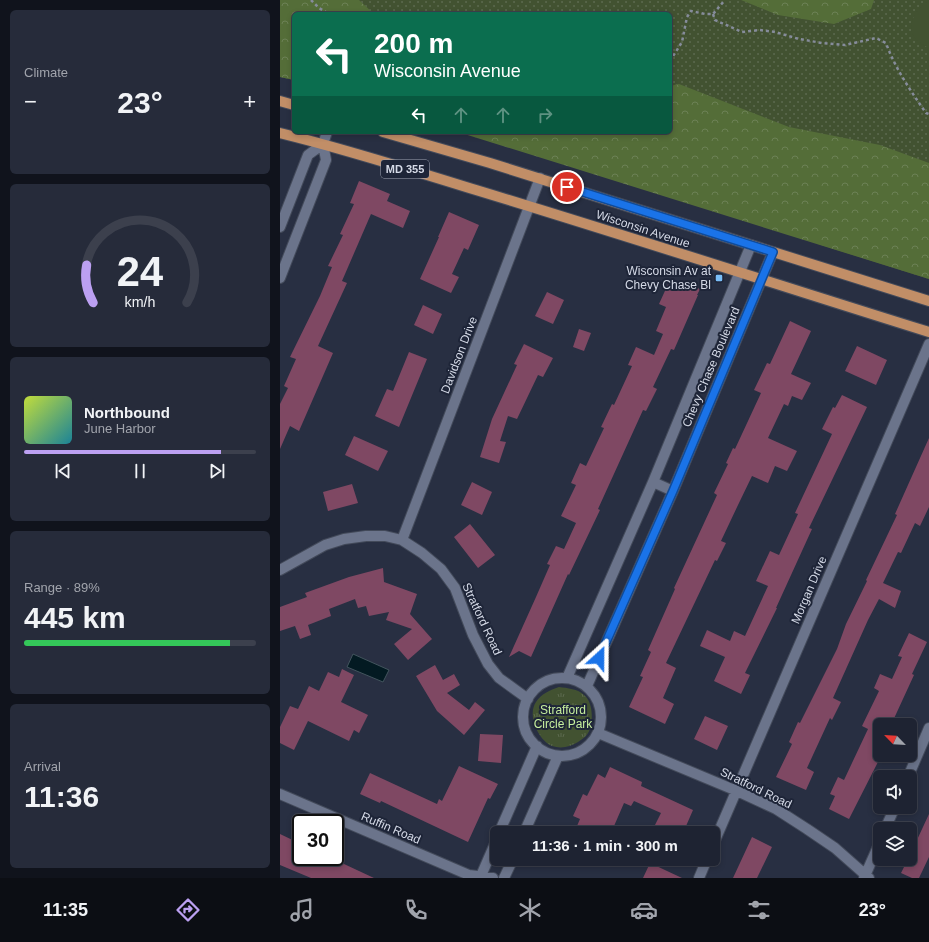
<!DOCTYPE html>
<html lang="en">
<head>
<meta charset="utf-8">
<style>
	body { margin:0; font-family:Helvetica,sans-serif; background:#262b3a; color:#f1f3f6; height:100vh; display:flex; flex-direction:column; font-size:15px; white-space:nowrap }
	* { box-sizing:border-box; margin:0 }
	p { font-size:13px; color:#a1a4ac }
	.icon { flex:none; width:22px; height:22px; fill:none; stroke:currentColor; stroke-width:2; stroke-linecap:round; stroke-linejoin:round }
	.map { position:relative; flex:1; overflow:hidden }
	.panel { display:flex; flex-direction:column; gap:10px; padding:10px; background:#10131c; width:280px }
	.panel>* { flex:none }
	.guide { position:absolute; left:12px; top:12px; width:380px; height:122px; border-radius:6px; box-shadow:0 2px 6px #0003,0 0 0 1px #3c404d; background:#0b6e4f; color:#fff; overflow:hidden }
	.needle { width:26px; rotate:295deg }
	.fabs { position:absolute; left:593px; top:718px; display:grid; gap:8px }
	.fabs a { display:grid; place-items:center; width:44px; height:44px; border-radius:6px; background:#1e2332; box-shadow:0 2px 6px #0003,0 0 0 1px #3c404d; font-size:20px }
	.speed { position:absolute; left:12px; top:814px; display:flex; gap:8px; font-size:20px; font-weight:700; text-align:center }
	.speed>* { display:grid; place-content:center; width:52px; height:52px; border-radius:50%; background:#1e2332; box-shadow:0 2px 6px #0003,0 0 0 1px #3c404d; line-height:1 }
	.speed .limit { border:2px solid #111; border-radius:6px; background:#fff; color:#111 }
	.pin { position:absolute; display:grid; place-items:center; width:34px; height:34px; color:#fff; margin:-17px; border:2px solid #fff; border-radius:50%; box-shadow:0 1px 4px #0007 }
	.me { position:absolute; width:44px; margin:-22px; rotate:24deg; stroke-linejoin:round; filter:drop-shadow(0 0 3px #0008) }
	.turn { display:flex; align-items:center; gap:14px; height:84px; padding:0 16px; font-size:18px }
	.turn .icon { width:52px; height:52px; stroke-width:2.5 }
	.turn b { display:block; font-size:28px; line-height:34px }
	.lanes { display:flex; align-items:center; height:38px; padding:0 16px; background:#0003; justify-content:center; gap:20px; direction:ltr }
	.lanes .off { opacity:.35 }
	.big { font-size:30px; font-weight:700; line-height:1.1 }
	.panel .card { flex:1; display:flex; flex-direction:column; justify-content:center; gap:6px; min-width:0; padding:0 14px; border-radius:6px; background:#262b3a }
	.panel .dial { align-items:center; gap:0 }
	.dial svg { height:104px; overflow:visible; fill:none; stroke:#3c404d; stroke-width:7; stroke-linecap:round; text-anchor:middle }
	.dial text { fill:#f1f3f6; stroke:none }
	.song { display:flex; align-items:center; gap:12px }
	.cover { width:48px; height:48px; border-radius:6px; background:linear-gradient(135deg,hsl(70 70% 55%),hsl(190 70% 35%)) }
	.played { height:4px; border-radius:2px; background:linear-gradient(90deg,#bca0f2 85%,#3c404d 85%) }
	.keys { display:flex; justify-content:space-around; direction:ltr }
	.heat { display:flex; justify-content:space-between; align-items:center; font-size:22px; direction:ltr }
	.charge { height:6px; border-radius:3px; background:linear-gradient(90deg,#34c759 89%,#3c404d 0) }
	.trip { position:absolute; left:210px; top:826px; width:230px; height:40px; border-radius:6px; background:#1e2332; box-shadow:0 2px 6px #0003,0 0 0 1px #3c404d; font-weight:700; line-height:40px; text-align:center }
	.tabs { display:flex; height:64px; justify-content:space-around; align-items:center; background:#0c0e14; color:#a1a4ac }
	.tabs .icon { width:28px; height:28px }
	.tabs .active { color:#bca0f2 }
	.tabs b { font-size:18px; color:#f1f3f6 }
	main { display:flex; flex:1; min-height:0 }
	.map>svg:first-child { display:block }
	.grass { fill:url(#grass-dots) }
	.forest { fill:url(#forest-crowns) }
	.park { fill:url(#park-tufts) }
	.garden { fill:#425231 }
	.water { fill:#031a22; stroke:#42545d }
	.building { fill:#7f4863 }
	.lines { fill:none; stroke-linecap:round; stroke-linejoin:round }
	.minor-casing { stroke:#434a5a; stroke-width:12 }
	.major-casing { stroke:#434a5a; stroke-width:12 }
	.path { stroke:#868c9b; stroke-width:2.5; stroke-dasharray:3 3; stroke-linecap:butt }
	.minor { stroke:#6b748b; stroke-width:10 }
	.major { stroke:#c18e67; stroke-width:10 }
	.route-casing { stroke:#114b97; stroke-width:10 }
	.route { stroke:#1a73e8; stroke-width:7 }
	.poi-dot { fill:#7abef8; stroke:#1e2538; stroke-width:1.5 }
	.labels { text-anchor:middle; stroke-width:4; stroke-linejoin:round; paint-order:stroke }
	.shield { fill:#1e2538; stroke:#9ea4b2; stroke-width:1 }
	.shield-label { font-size:11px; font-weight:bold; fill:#d5dae7 }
	.street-label { font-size:12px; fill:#d5dae7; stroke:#1e2538 }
	.poi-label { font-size:12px; fill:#d5dae7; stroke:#1e2538; text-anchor:end }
	.park-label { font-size:12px; fill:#c6ee9d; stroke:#1e2538 }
</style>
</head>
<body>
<main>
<section class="panel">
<div class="card"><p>Climate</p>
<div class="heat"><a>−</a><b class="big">23°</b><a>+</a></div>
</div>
<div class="card dial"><svg viewBox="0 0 100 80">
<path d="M14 69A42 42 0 1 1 86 69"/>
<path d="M14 69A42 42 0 0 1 9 40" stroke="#bca0f2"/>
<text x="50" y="56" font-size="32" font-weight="700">24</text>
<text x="50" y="72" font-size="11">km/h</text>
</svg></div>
<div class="card">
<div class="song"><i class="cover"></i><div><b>Northbound</b><p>June Harbor</p></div></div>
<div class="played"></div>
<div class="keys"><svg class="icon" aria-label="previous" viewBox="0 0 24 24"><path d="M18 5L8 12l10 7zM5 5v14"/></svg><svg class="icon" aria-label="pause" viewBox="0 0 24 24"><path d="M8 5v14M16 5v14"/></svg><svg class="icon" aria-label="next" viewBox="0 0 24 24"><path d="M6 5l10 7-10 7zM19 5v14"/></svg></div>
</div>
<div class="card"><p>Range · 89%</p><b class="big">445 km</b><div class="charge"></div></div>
<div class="card"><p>Arrival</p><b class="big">11:36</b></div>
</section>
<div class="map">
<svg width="649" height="878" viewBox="0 0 649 878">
	<defs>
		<pattern id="grass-dots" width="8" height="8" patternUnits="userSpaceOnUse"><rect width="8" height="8" fill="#425231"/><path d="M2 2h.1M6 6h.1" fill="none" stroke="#5c6a4f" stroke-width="1.8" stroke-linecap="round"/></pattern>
		<pattern id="forest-crowns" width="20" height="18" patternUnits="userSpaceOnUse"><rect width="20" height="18" fill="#546d38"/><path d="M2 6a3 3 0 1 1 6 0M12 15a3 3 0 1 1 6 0" fill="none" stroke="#6c8155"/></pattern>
		<pattern id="park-tufts" width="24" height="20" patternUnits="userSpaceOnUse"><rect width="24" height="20" fill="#425231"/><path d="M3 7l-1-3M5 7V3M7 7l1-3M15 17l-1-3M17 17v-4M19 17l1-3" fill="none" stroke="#5c6a4f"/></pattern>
	</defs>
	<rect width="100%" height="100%" fill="#282f42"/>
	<path class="grass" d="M0,0H649V279L538,244L390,132V14H14V80L0,77Z"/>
	<path class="forest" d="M0,0H79L94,14H14V80L0,77Z
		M461,0H594L591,9L554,24L498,15Z
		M399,84L509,127L600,145L649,163V279L178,132H390V86Z"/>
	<path class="park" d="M279,687C287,688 298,689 304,695C313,702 313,720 310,729C307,736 304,738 298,742C290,747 281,749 272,746C258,740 247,715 256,702C261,694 270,690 279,687Z"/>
	<path class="garden" d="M649,0V48C622,37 629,14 649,0Z"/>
	<path class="water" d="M73,654L109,670L103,682L67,667Z"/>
	<path class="building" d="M79,181L110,194L107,201L130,211L123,228L91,214L62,281L67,283L38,346L53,353L19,431L10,426L0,449V404L8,388L4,386L16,359L10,357L40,296L52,267L48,266L63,235L60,234L74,204L70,203Z
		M169,212L199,225L188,250L184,248L172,274L179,277L171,293L140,279L159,237H158Z
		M389,282L402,287L404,282L420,289L417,295H418L394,350L391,349L373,387L377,389L366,411L363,410L318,509L320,510L289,575L288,574L251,657L239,651L229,657L256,597L270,565L267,564L276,546L284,549L296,523L281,516L296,485L291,483L300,463L306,466L324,428L321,427L332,404L334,405L352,366L348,365L356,347L374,355L383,334L376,331L386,307L379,304Z
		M267,292L284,300L273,324L255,316Z
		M143,305L162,314L153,334L134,325Z
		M510,321L531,331L511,374L531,383L522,400L512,396L508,406L504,404L488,438L517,451L507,471L495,466L488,483L472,476L458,505L441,541L446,543L437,561L435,560L386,663L396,668L383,698L394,704L385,724L349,707L363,677L360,676L371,652L368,650L395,589L394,588L437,495L434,493L448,464L446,463L453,448L455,449L481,393L474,390L487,363L490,364Z
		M299,329L311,333L304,351L293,347Z
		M244,344L273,358L263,377L258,375L237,419L228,416L220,441L226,442L219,463L200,457L212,419L237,365L234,364Z
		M577,346L607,360L596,385L565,371Z
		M129,352L147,359L119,427L95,416L107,389L113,391Z
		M562,395L587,407L529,528L532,529L496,608H497L465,673L470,675L461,694L434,681L445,657L420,646L427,630L450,641L454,631L465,636L488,586L476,581L490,551L499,555L518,514L515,513L552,434L542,429L553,407L555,408Z
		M74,436L108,451L98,471L65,455Z
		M649,438V507L640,526L635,523L621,553L618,552L603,583L621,591L615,608L599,599L588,620L553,698L561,702L552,720L550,718L527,768L534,772L526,790L496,777L512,744L509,742L518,722L520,723L557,649L566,624L587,581L586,580L617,515L615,514Z
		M192,482L212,492L202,515L181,505Z
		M72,484L78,503L48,511L43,492Z
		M190,524L215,555L198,568L174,537Z
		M103,568L104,582L137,594L130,614L152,639L128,660L114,644L132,629L106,620L109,612L89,616L86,606L78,608L75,599L49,609L51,616L28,625L31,635L20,639L15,626L0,631V607L27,597L25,593L69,577Z
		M629,633L647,642L632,674L634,675L611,725H600V758L569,819L549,809L555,796L550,794L558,777L564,780L588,729L582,726L599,691L594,688L600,674L612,679L622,657L618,656Z
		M155,665L163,680L174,674L180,685L167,693L189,710L195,702L205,710L184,735L157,711L136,676Z
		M62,669L74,675L61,702L88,715L79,733L74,730L69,741L28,721L14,750L0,743V727L10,706L18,709L29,686L39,691L48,672L59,677Z
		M425,716L448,726L437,750L414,739Z
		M200,734L223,735L221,763L198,761Z
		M179,766L218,784L210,799L208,798L188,842L101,801L100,803L80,794L90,773L157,804L159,799L162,801Z
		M330,767L362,782L361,786L413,810L403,833H371L381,813L354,801L351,806L344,803L331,833H294L300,819L293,816L303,794L307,796L318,774L325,778Z
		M649,814V857L639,878H632L621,873L628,859H630V855Z
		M0,834L21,844V857H49L94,878H31L0,865Z
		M472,837L492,847L477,878H453Z
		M370,863L402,878H363Z"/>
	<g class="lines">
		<defs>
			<path id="minor" d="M0,227L28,155L43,144
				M0,278L46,160L43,144L47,132
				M373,482L393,491
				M122,540L260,178
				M0,570L45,545L64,539L86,536H105L122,540L142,553L161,569L175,588L193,635L208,664L219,678L248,699
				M287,678L373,482L471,245
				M243 717a39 39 0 1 1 78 0a39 39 0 1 1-78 0Z
				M307,686L393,491L493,252
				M318,733L457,791L496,809L527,829L555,848L589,878
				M628,777L649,728
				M0,794L189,875L213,878
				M605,829L615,807
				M219,833L257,746
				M244,833L278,756
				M433,845L649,344
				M200,878L217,839
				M224,878L233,859
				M419,878L427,859
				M584,878L600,842"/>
			<path id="major" d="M0,101L14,105
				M103,132L210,163L649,301
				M0,133C66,149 131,170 196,190C348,236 498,285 649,332"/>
		</defs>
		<use href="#minor" class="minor-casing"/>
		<use href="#major" class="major-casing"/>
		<path class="path" d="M31,0L39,8L49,14
			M433,14L435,20L462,32L480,30L495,32L519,39L542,43L565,45L596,38L606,43C615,68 630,90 646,113L649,114
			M390,61L402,42L407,17L411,11L425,14H433L445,0"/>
		<use href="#minor" class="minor"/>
		<use href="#major" class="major"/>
	</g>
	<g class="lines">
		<defs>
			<path id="route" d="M287,187L493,252L393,491L319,658"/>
		</defs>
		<use href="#route" class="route-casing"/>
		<use href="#route" class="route"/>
	</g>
	<rect class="poi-dot" x="435" y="274" width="8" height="8" rx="2"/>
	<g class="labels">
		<rect class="shield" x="101" y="160" width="48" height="18" rx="3"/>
		<g class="shield-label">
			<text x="125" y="173">MD 355</text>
		</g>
		<g class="street-label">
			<text transform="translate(363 229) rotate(18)" y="4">Wisconsin Avenue</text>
			<text transform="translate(179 355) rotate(-69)" y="4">Davidson Drive</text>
			<text transform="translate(431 367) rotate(-67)" y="4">Chevy Chase Boulevard</text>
			<text transform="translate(529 590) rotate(-67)" y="4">Morgan Drive</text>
			<text transform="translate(202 619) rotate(65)" y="4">Stratford Road</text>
			<text transform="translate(476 788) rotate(26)" y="4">Stratford Road</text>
			<text transform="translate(111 828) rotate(23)" y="4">Ruffin Road</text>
		</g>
		<g class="poi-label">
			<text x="431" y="275">Wisconsin Av at<tspan x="431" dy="14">Chevy Chase Bl</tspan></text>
		</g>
		<g class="park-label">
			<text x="283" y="714">Strafford<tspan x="283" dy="14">Circle Park</tspan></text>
		</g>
	</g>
</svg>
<div class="fabs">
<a><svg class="needle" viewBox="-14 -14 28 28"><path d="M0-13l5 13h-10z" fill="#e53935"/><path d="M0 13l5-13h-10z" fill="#a1a4ac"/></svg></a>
<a><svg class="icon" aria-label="sound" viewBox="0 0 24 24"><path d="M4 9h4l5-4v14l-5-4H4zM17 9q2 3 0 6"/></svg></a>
<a><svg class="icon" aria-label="layers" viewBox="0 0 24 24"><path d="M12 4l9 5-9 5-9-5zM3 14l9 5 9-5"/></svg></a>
</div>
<div class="speed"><div class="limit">30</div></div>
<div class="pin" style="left:287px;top:187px;background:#d93025"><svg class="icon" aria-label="arrive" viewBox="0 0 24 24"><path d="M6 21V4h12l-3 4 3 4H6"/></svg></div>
<svg class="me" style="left:319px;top:658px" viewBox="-20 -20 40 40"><path d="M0-17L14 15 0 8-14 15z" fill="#1a73e8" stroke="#fff" stroke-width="4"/></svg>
<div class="trip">11:36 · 1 min · 300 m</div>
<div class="guide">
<div class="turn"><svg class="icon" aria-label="left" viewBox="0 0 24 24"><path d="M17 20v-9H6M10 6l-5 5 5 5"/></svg><div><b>200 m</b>Wisconsin Avenue</div></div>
<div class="lanes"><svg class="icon" aria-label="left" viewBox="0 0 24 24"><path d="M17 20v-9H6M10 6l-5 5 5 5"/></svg><svg class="icon off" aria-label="ahead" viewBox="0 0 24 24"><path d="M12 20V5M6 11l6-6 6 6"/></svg><svg class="icon off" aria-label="ahead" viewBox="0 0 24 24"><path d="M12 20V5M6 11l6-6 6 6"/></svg><svg class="icon off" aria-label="right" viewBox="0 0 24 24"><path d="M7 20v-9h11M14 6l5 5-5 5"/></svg></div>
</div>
</div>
</main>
<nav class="tabs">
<b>11:35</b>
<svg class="icon active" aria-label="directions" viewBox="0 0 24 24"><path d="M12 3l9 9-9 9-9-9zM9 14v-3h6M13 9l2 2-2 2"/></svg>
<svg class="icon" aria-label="music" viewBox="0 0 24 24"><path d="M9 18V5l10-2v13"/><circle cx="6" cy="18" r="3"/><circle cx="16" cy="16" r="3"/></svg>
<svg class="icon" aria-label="phone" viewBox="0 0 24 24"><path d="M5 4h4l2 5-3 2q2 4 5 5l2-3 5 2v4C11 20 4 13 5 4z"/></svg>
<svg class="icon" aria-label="climate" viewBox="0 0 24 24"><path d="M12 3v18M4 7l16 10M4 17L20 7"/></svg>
<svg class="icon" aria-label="car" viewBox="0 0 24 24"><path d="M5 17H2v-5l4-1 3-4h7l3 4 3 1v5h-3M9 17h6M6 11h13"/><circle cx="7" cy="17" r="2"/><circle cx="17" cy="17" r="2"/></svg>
<svg class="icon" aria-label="filters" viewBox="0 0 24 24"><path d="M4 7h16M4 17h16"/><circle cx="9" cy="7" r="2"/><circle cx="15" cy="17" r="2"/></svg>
<b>23°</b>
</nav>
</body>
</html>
